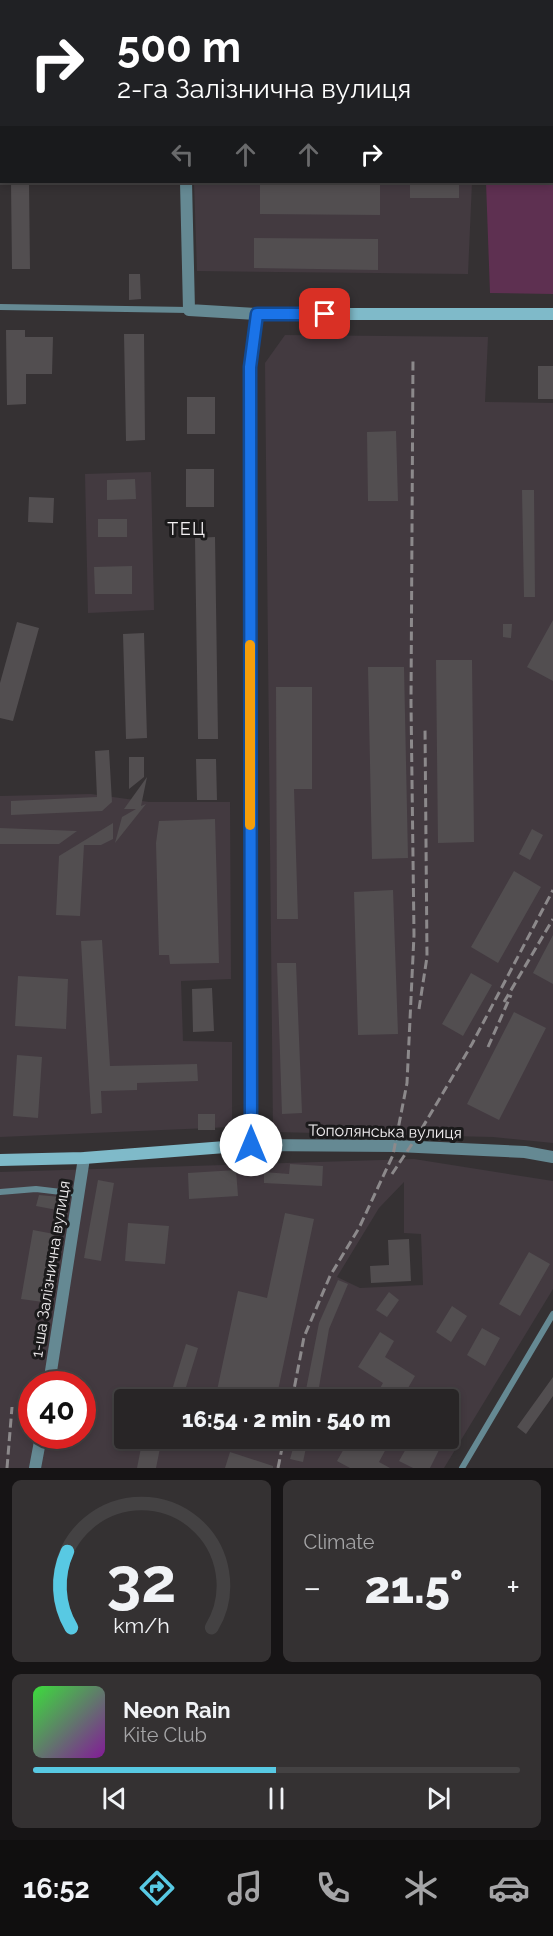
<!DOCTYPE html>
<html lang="en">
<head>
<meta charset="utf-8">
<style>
	body { margin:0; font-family:Raleway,sans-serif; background:#343132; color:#f1f3f6; height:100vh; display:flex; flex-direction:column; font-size:22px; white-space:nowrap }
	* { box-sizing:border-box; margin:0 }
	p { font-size:20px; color:#a5a5a7 }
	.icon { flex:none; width:33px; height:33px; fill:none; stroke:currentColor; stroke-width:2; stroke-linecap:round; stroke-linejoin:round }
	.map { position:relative; height:1468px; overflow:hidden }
	.side { display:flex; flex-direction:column; gap:12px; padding:12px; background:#161415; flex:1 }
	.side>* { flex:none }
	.top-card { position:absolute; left:0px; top:0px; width:554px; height:183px; box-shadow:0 3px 9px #0003,0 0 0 2px #444243; background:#202124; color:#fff; overflow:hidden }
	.speed { position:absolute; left:18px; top:1371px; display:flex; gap:12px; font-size:30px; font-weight:700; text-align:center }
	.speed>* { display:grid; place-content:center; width:78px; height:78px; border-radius:50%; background:#282526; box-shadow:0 3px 9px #0003,0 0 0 2px #444243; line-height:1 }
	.speed .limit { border:9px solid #d22; background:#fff; color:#111 }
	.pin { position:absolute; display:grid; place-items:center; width:51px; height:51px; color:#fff; margin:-26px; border-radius:12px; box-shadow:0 3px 9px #0006 }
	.me { position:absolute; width:66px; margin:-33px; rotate:0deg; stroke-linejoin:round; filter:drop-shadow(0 0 4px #0008) }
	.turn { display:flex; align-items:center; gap:21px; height:126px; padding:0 18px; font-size:27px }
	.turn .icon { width:78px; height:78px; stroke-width:2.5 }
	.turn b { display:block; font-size:42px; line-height:51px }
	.lanes { display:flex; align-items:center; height:57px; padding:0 18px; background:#0003; justify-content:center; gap:30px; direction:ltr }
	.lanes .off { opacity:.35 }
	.big { font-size:45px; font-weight:800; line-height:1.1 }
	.side .tile { flex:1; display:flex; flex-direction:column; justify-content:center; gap:9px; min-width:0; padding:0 21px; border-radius:9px; background:#343132 }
	.side .dial { align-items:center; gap:0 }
	.dial svg { height:156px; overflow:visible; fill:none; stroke:#444243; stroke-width:7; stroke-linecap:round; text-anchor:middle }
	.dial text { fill:#f1f3f6; stroke:none }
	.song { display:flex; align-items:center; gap:18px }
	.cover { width:72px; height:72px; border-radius:9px; background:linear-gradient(135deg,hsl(120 70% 55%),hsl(290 70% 35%)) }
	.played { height:6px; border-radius:3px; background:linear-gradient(90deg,#58c9e3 50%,#444243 50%) }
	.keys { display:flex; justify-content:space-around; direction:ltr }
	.heat { display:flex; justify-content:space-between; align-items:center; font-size:33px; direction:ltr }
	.side .tiles { flex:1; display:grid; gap:12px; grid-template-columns:1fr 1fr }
	.tile:last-child { grid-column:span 2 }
	.trip { position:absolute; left:114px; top:1389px; width:345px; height:60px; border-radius:6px; background:#282526; box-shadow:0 3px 9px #0003,0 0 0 2px #444243; font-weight:800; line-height:60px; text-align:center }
	.menu { display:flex; height:96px; justify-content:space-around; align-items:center; background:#100f0f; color:#a5a5a7 }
	.menu .icon { width:42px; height:42px }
	.menu .on { color:#58c9e3 }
	.menu b { font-size:27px; color:#f1f3f6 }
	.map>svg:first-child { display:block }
	.built { fill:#433a40; fill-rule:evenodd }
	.green { fill:#5e3051 }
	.building { fill:#524e50 }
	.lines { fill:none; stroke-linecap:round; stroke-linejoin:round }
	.lane { stroke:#658993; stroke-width:6 }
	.street { stroke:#658993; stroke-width:12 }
	.secondary { stroke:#7fbac9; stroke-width:12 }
	.rail { stroke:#8c898b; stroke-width:3; stroke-dasharray:9 4.5; stroke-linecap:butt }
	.route-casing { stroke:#114b97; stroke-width:15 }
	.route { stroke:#1a73e8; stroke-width:10 }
	.slow { stroke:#f59e0b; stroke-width:10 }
	.labels { text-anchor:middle; stroke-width:6; stroke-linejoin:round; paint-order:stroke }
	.street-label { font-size:16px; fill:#f3f0f2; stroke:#1b1a1b }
	.neighbourhood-label { font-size:18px; letter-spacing:1.5px; fill:#f3f0f2; stroke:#1b1a1b }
</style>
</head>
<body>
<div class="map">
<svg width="553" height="1468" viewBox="0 0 553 1468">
	<rect width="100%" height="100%" fill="#353133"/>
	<path class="built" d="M209,0H481V2Z
		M194,182H472L468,274L197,271Z
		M285,335L488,337L485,402L553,403V1143L493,1137L273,1132L265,363Z
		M151,472L154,610L88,613L85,474Z
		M91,794L149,802H230L231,979L181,981L183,1041L232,1042V1127L0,1137V796Z
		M414,1159L553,1181V1289L444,1468H0V1172ZM404,1182V1233L421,1234L423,1285L360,1288L337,1277L379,1208ZM32,1384H82V1436H32ZM124,1400H448V1438H124Z"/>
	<path class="green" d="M504,0H553V294L490,293L486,182H552V2Z"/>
	<path class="building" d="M11,182H29L30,269H12Z
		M260,182H380V215L260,214Z
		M410,182H459V198H410Z
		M254,238L378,239V270L254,268Z
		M129,274H140L141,299L129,300Z
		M6,330H25V337H53L52,374H26V404L7,405Z
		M124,334H144L145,440L126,441Z
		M538,366H553V399H538Z
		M187,397H215V434H187Z
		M396,431L398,501H368L367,432Z
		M186,469H214V507H186Z
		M135,479L136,499L107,500V480Z
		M522,490H534L535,597H524Z
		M29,497L54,498L53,523L28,522Z
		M98,519H127V537H98Z
		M215,537L218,739H198L195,538Z
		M132,566V594H95L94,567Z
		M553,620V681L527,667Z
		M17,622L39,628L13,721L0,718V683Z
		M503,624H512L511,638L503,637Z
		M144,633L147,738L126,739L123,634Z
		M436,660H472L474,842L438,843Z
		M368,667H404L408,858L372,859Z
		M276,687H312V789H294L298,919H277Z
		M109,750L112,802L102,811L11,815V801L97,797L95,751Z
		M129,757H144V777L129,789Z
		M196,759H216L217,800H197Z
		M147,777L141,806L146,804L115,843L122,817L136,809H124Z
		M215,819L219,963L170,964L169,955H159L156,843L159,821Z
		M113,823V839L101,845H84L80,916L56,915L59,856Z
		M0,828L77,831L59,844H0Z
		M532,829L543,835L530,860L519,854Z
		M514,871L541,887L498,963L471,947Z
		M393,890L398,1034L358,1035L354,892Z
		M553,935V984L533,973Z
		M102,940L110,1066L197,1064L198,1081L137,1083V1090L101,1091L102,1113L91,1114L81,941Z
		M277,963H296L302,1113L282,1114Z
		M471,973L492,985L463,1036L442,1024Z
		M18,976L68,979L66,1029L15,1026Z
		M212,988L214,1031L193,1032L192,989Z
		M514,1012L546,1028L499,1120L467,1104Z
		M17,1055L42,1057L38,1118L13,1116Z
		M198,1114H215V1130H198Z
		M290,1164L323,1166L322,1186L264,1183V1172L289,1174Z
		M236,1170L238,1196L189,1199L188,1173Z
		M98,1180L114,1183L101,1261L84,1258Z
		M39,1195L60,1197L57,1210L36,1206Z
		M285,1213L314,1219L276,1400H215L238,1291L267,1298Z
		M128,1223L169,1226L165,1264L125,1261Z
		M33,1230L54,1234L43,1302L21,1299Z
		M409,1239L411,1281L371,1283L370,1266L389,1265L388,1240Z
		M529,1252L550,1264L520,1316L499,1304Z
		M338,1280L348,1284L329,1329L319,1387L315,1388L319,1389L317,1400H304L319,1323Z
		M389,1292L399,1300L387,1317L376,1310Z
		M452,1306L467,1316L451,1342L436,1332Z
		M482,1328L500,1338L485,1366L467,1355Z
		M380,1332L394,1341L385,1357L415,1376L401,1400H373L383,1383L358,1367Z
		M186,1344L198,1348L182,1400H169Z
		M553,1377V1396L526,1434L517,1427Z
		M143,1438H162L156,1468H137Z
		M296,1438H308L303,1462L290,1459Z
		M350,1438H376L388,1445L379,1462L390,1468H350L337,1461Z
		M420,1438H445L430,1468H413L399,1461L407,1447L414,1451Z
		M230,1452L273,1466V1468H225Z"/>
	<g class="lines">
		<path class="lane" d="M0,307L189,310
			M0,1192L36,1189L78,1194
			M462,1468L553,1314"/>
		<path class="street" d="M181,0V2
			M186,182L189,310L257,314
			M251,1145L397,1146L525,1152L553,1157
			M49,1384L84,1158
			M35,1468L41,1436"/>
		<path class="secondary" d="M0,1160L84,1158L251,1145L250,367L257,314H553"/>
		<path class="rail" d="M504,1002L553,919
			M419,1009L427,957L425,728
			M488,1047L511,995
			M392,1174L418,1135L472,1044L553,890
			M292,1400L304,1337L330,1276L359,1228L393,1155L407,1083L414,935L411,703L413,357
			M7,1468L12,1407
			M278,1468L284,1438"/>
	</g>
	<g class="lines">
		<defs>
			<path id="route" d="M251,1145L250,367L257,314H325"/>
		</defs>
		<use href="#route" class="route-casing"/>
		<use href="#route" class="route"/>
		<path class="slow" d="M250,645V825"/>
	</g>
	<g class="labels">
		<g class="street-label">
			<text transform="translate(385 1131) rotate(1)" y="6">Тополянська вулиця</text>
			<text transform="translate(50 1269) rotate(-81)" y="6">1-ша Залізнична вулиця</text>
		</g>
		<g class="neighbourhood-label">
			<text x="187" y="535">ТЕЦ</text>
		</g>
	</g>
</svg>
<div class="speed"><div class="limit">40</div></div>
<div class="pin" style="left:325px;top:314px;background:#d93025"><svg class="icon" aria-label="arrive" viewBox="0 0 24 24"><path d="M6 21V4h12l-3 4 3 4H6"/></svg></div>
<svg class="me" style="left:251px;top:1145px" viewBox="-20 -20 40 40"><circle r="19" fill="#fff"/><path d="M0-13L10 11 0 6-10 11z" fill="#1a73e8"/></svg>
<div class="trip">16:54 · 2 min · 540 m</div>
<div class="top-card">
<div class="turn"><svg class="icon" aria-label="right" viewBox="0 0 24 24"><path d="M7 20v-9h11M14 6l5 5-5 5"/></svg><div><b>500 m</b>2-га Залізнична вулиця</div></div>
<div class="lanes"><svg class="icon off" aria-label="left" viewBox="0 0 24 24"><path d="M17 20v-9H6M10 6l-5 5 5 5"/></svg><svg class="icon off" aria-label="ahead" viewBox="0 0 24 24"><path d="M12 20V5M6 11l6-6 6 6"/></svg><svg class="icon off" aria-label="ahead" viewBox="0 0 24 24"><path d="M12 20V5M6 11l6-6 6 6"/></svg><svg class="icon" aria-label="right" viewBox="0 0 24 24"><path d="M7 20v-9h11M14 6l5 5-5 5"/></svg></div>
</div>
</div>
<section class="side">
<div class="tiles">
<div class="tile dial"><svg viewBox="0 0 100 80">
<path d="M14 69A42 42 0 1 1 86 69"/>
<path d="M14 69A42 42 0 0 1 12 30" stroke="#58c9e3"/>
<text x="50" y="56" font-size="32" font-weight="700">32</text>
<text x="50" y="72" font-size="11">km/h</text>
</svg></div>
<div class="tile"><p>Climate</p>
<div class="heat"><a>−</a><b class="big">21.5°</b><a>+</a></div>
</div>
<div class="tile">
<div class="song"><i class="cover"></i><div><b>Neon Rain</b><p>Kite Club</p></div></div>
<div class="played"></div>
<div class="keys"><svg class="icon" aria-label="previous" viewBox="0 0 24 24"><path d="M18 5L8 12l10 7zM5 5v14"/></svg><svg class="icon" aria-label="pause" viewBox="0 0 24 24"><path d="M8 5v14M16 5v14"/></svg><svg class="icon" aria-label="next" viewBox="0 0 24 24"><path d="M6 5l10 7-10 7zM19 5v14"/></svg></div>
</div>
</div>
</section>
<nav class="menu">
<b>16:52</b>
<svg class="icon on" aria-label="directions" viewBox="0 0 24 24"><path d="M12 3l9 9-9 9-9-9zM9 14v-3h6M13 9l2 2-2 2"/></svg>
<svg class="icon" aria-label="music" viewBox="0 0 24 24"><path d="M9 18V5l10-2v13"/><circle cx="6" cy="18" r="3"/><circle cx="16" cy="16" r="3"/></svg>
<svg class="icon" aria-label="phone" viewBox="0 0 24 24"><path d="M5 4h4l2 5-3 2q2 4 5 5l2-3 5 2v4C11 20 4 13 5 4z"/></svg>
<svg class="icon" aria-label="climate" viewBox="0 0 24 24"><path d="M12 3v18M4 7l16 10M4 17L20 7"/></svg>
<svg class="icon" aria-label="car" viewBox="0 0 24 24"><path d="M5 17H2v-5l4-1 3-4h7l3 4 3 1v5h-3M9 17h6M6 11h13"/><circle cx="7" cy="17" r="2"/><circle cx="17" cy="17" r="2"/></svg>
</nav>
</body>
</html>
